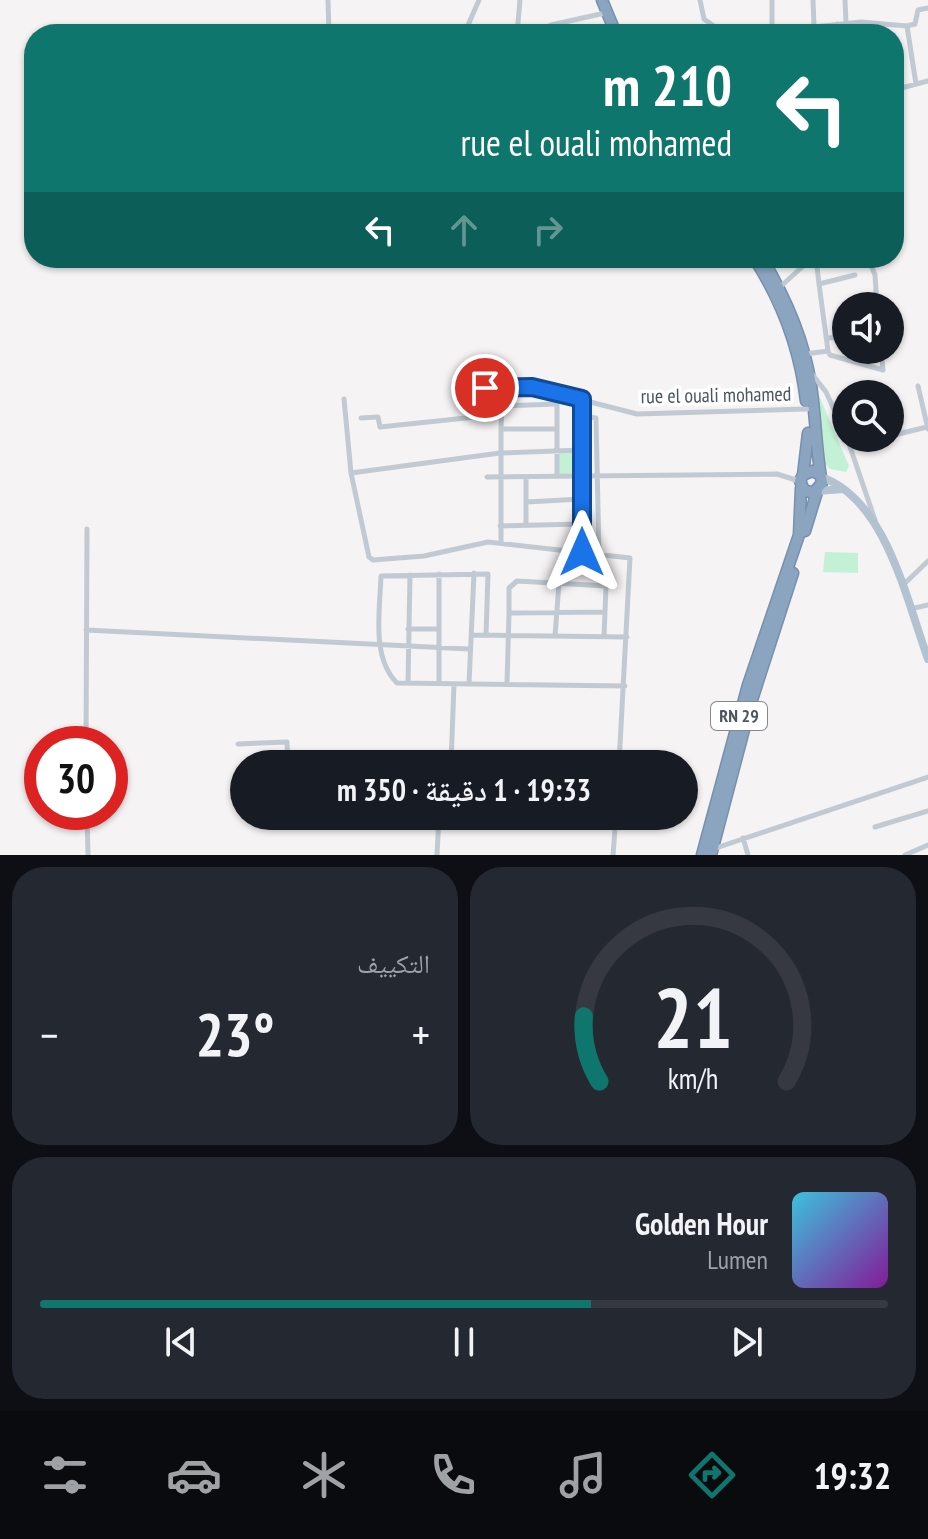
<!DOCTYPE html>
<html lang="ar">
<head>
<meta charset="utf-8">
<style>
	body { margin:0; font-family:"PT Sans Narrow","Noto Naskh Arabic",sans-serif; background:#242831; color:#f1f3f6; direction:rtl; height:100vh; display:flex; flex-direction:column; font-size:30px; white-space:nowrap }
	* { box-sizing:border-box; margin:0 }
	p { font-size:26px; color:#9ea1a6 }
	.icon { flex:none; width:44px; height:44px; fill:none; stroke:currentColor; stroke-width:2; stroke-linecap:round; stroke-linejoin:round }
	.map { position:relative; height:855px; overflow:hidden; direction:ltr }
	.panel { display:flex; flex-direction:column; gap:12px; padding:12px; background:#0d0f14; flex:1 }
	.panel>* { flex:none }
	.hud { position:absolute; left:24px; top:24px; width:880px; height:244px; border-radius:32px; box-shadow:0 2px 6px #0004; direction:rtl; background:#0f766e; color:#fff; overflow:hidden }
	.controls { position:absolute; left:832px; top:292px; display:grid; gap:16px }
	.controls a { display:grid; place-items:center; width:72px; height:72px; border-radius:50%; background:#171b24; box-shadow:0 2px 6px #0004; font-size:40px }
	.speed { position:absolute; left:24px; top:726px; display:flex; gap:16px; font-size:40px; font-weight:700; text-align:center }
	.speed>* { display:grid; place-content:center; width:104px; height:104px; border-radius:50%; background:#171b24; box-shadow:0 2px 6px #0004; line-height:1 }
	.speed .limit { border:12px solid #d22; background:#fff; color:#111 }
	.pin { position:absolute; display:grid; place-items:center; width:68px; height:68px; color:#fff; margin:-34px; border:4px solid #fff; border-radius:50%; box-shadow:0 2px 8px #0007 }
	.me { position:absolute; width:88px; margin:-44px; rotate:0deg; stroke-linejoin:round; filter:drop-shadow(0 0 6px #0008) }
	.turn { display:flex; align-items:center; gap:28px; height:168px; padding:0 40px; font-size:36px }
	.turn .icon { width:104px; height:104px; stroke-width:2.5 }
	.turn b { display:block; font-size:56px; line-height:68px }
	.lanes { display:flex; align-items:center; height:76px; padding:0 40px; background:#0003; justify-content:center; gap:40px; direction:ltr }
	.lanes .off { opacity:.35 }
	.big { font-size:60px; font-weight:600; line-height:1.1 }
	.panel .tile { flex:1; display:flex; flex-direction:column; justify-content:center; gap:12px; min-width:0; padding:0 28px; border-radius:32px; background:#242831 }
	.panel .dial { align-items:center; gap:0 }
	.dial svg { height:208px; overflow:visible; fill:none; stroke:#363941; stroke-width:7; stroke-linecap:round; text-anchor:middle }
	.dial text { fill:#f1f3f6; stroke:none }
	.song { display:flex; align-items:center; gap:24px }
	.cover { width:96px; height:96px; border-radius:12px; background:linear-gradient(135deg,hsl(190 70% 55%),hsl(290 70% 35%)) }
	.played { height:8px; border-radius:4px; background:linear-gradient(90deg,#0f766e 65%,#363941 65%) }
	.keys { display:flex; justify-content:space-around; direction:ltr }
	.heat { display:flex; justify-content:space-between; align-items:center; font-size:44px; direction:ltr }
	.panel .tiles { flex:1; display:grid; gap:12px; grid-template-columns:1fr 1fr }
	.tile:last-child { grid-column:span 2 }
	.trip { position:absolute; left:230px; top:750px; width:468px; height:80px; border-radius:40px; background:#171b24; box-shadow:0 2px 6px #0004; font-weight:600; line-height:80px; text-align:center; direction:rtl }
	.menu { display:flex; height:128px; justify-content:space-around; align-items:center; background:#090b0e; color:#9ea1a6 }
	.menu .icon { width:56px; height:56px }
	.menu .on { color:#0f766e }
	.menu b { font-size:36px; color:#f1f3f6 }
	.map>svg:first-child { display:block }
	.garden { fill:#c3f1d5 }
	.lines { fill:none; stroke-linecap:round; stroke-linejoin:round }
	.highway-casing { stroke:#7690ad; stroke-width:13 }
	.street { stroke:#c1cad2; stroke-width:5 }
	.primary { stroke:#b3c2d1; stroke-width:8 }
	.highway { stroke:#8ba5c1; stroke-width:10 }
	.route-casing { stroke:#114b97; stroke-width:20 }
	.route { stroke:#1a73e8; stroke-width:14 }
	.labels { text-anchor:middle; stroke-width:7; stroke-linejoin:round; paint-order:stroke }
	.shield { fill:#fff; stroke:#808990; stroke-width:2 }
	.shield-label { font-size:18px; font-weight:bold; fill:#4a5661 }
	.street-label { font-size:20px; fill:#4a5661; stroke:#fff }
</style>
</head>
<body>
<div class="map">
<svg width="928" height="855" viewBox="0 0 928 855">
	<rect width="100%" height="100%" fill="#f5f3f3"/>
	<path class="garden" d="M818,393L849,466L846,472L830,469L824,463Z
		M580,452V474L559,475V453Z
		M825,552L858,553V573L823,572Z"/>
	<g class="lines">
		<defs>
			<path id="highway" d="M602,0L616,34
				M754,258C782,301 800,350 806,401
				M762,258C786,298 804,339 811,385C816,418 816,452 822,483L813,493L804,490L800,481L803,475L812,471L819,474
				M803,475L808,433
				M805,531L817,492
				M702,855L748,685L799,535L801,488
				M711,855L751,703L793,573"/>
		</defs>
		<use href="#highway" class="highway-casing"/>
		<path class="street" d="M328,0L329,34
			M700,0L704,19L725,34
			M813,0L814,26
			M845,0L846,23
			M837,24L838,34
			M425,29L517,34
			M772,31V0
			M465,32L479,0
			M517,34L520,0
			M531,34L551,25L605,13
			M749,34L861,22L907,26
			M916,84L907,26L915,24L918,10L928,8
			M894,90L928,81
			M816,258L819,284
			M868,258L875,275L877,306
			M780,287L812,258
			M828,338L846,337
			M828,351L819,284L855,275
			M805,354L828,351L830,355L883,370L881,350
			M812,374L826,392L846,436
			M918,386L928,429
			M485,388L532,387L637,414L807,409
			M344,399L351,473L369,557L373,560L424,556L488,542L630,558L619,764
			M582,399V416
			M361,418L378,417L380,427L485,416
			M501,429L502,406L557,404V429
			M890,436L927,427
			M847,438L875,520
			M850,445L880,438
			M582,450V416L596,418L599,554
			M351,473L500,453L582,450V552
			M487,477L777,474L799,481
			M526,502L582,499
			M526,525V477
			M500,526L582,524
			M501,543V429H557V476
			M902,586L928,561
			M910,609L928,605
			M509,613V588L517,581L606,586L604,637
			M408,629H439
			M86,630L469,649
			M472,635L627,637
			M486,635L488,574L381,576C380,610 371,657 397,683L625,686
			M555,636L559,583
			M408,683L410,575
			M439,683V574
			M469,684L474,573
			M507,684L509,613L605,612
			M86,744L87,529
			M238,744L287,742L288,764
			M451,764L454,684
			M87,812L88,855
			M875,827L928,811
			M743,838L748,855
			M713,849L928,777
			M437,855L439,816
			M613,855L616,816
			M905,855L928,845"/>
		<path class="primary" d="M821,477C886,499 906,599 928,659
			M818,491L843,489"/>
		<use href="#highway" class="highway"/>
	</g>
	<g class="lines">
		<defs>
			<path id="route" d="M485,388L532,387L582,399V552"/>
		</defs>
		<use href="#route" class="route-casing"/>
		<use href="#route" class="route"/>
	</g>
	<g class="labels">
		<rect class="shield" x="711" y="702" width="56" height="28" rx="6"/>
		<g class="shield-label">
			<text x="739" y="722">RN 29</text>
		</g>
		<g class="street-label">
			<text transform="translate(716 395) rotate(-1)" y="7">rue el ouali mohamed</text>
		</g>
	</g>
</svg>
<div class="controls">
<a><svg class="icon" aria-label="sound" viewBox="0 0 24 24"><path d="M4 9h4l5-4v14l-5-4H4zM17 9q2 3 0 6"/></svg></a>
<a><svg class="icon" aria-label="search" viewBox="0 0 24 24"><circle cx="10" cy="10" r="6"/><path d="M15 15l6 6"/></svg></a>
</div>
<div class="speed"><div class="limit">30</div></div>
<div class="pin" style="left:485px;top:388px;background:#d93025"><svg class="icon" aria-label="arrive" viewBox="0 0 24 24"><path d="M6 21V4h12l-3 4 3 4H6"/></svg></div>
<svg class="me" style="left:582px;top:552px" viewBox="-20 -20 40 40"><path d="M0-17L14 15 0 8-14 15z" fill="#1a73e8" stroke="#fff" stroke-width="4"/></svg>
<div class="trip">19:33 · 1 دقيقة · 350 m</div>
<div class="hud">
<div class="turn"><svg class="icon" aria-label="left" viewBox="0 0 24 24"><path d="M17 20v-9H6M10 6l-5 5 5 5"/></svg><div><b>210 m</b>rue el ouali mohamed</div></div>
<div class="lanes"><svg class="icon" aria-label="left" viewBox="0 0 24 24"><path d="M17 20v-9H6M10 6l-5 5 5 5"/></svg><svg class="icon off" aria-label="ahead" viewBox="0 0 24 24"><path d="M12 20V5M6 11l6-6 6 6"/></svg><svg class="icon off" aria-label="right" viewBox="0 0 24 24"><path d="M7 20v-9h11M14 6l5 5-5 5"/></svg></div>
</div>
</div>
<section class="panel">
<div class="tiles">
<div class="tile dial"><svg viewBox="0 0 100 80">
<path d="M14 69A42 42 0 1 1 86 69"/>
<path d="M14 69A42 42 0 0 1 8 44" stroke="#0f766e"/>
<text x="50" y="56" font-size="32" font-weight="700">21</text>
<text x="50" y="72" font-size="11">km/h</text>
</svg></div>
<div class="tile"><p>التكييف</p>
<div class="heat"><a>−</a><b class="big">23°</b><a>+</a></div>
</div>
<div class="tile">
<div class="song"><i class="cover"></i><div><b>Golden Hour</b><p>Lumen</p></div></div>
<div class="played"></div>
<div class="keys"><svg class="icon" aria-label="previous" viewBox="0 0 24 24"><path d="M18 5L8 12l10 7zM5 5v14"/></svg><svg class="icon" aria-label="pause" viewBox="0 0 24 24"><path d="M8 5v14M16 5v14"/></svg><svg class="icon" aria-label="next" viewBox="0 0 24 24"><path d="M6 5l10 7-10 7zM19 5v14"/></svg></div>
</div>
</div>
</section>
<nav class="menu">
<b>19:32</b>
<svg class="icon on" aria-label="directions" viewBox="0 0 24 24"><path d="M12 3l9 9-9 9-9-9zM9 14v-3h6M13 9l2 2-2 2"/></svg>
<svg class="icon" aria-label="music" viewBox="0 0 24 24"><path d="M9 18V5l10-2v13"/><circle cx="6" cy="18" r="3"/><circle cx="16" cy="16" r="3"/></svg>
<svg class="icon" aria-label="phone" viewBox="0 0 24 24"><path d="M5 4h4l2 5-3 2q2 4 5 5l2-3 5 2v4C11 20 4 13 5 4z"/></svg>
<svg class="icon" aria-label="climate" viewBox="0 0 24 24"><path d="M12 3v18M4 7l16 10M4 17L20 7"/></svg>
<svg class="icon" aria-label="car" viewBox="0 0 24 24"><path d="M5 17H2v-5l4-1 3-4h7l3 4 3 1v5h-3M9 17h6M6 11h13"/><circle cx="7" cy="17" r="2"/><circle cx="17" cy="17" r="2"/></svg>
<svg class="icon" aria-label="filters" viewBox="0 0 24 24"><path d="M4 7h16M4 17h16"/><circle cx="9" cy="7" r="2"/><circle cx="15" cy="17" r="2"/></svg>
</nav>
</body>
</html>
